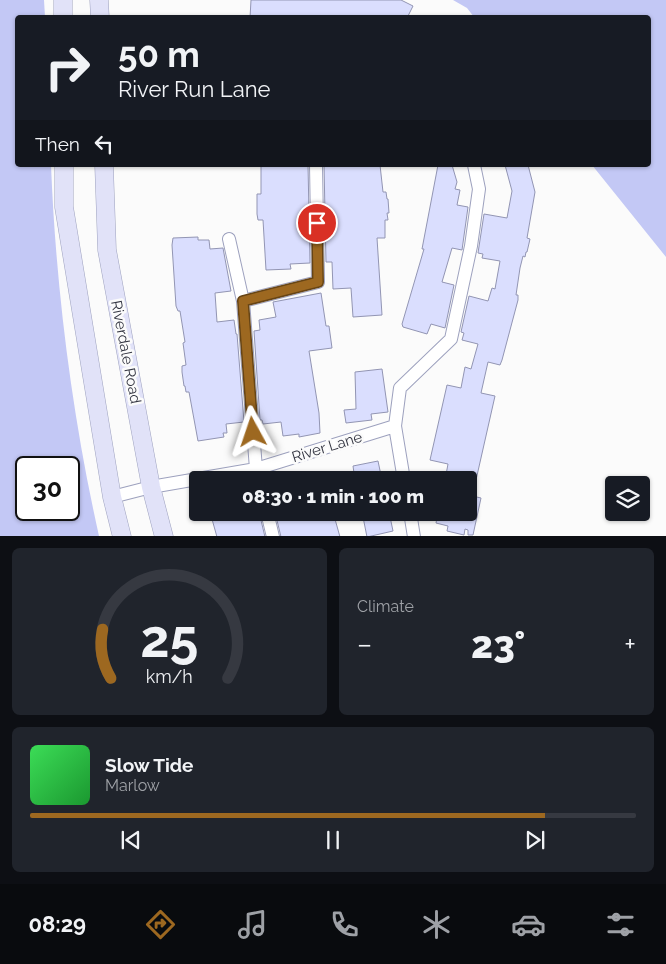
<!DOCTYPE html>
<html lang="en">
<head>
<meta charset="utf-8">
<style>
	body { margin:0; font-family:Raleway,sans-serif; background:#20242c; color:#f1f3f6; height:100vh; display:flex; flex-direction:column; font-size:19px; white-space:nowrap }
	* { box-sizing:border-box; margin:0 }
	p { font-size:16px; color:#9ea1a6 }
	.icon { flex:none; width:28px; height:28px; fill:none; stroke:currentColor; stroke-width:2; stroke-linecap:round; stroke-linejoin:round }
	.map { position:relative; height:536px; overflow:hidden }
	.details { display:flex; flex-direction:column; gap:12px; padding:12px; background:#0d0f14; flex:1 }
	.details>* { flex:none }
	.guide { position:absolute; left:15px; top:15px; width:636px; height:152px; border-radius:5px; box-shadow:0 1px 4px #0004; background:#171b24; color:#f1f3f6; overflow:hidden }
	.buttons { position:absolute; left:605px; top:476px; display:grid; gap:10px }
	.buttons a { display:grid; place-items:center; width:45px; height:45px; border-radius:5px; background:#171b24; box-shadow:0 1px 4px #0004; font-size:25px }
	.speed { position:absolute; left:15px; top:456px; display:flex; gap:10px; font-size:25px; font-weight:700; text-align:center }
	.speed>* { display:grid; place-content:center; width:65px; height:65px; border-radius:50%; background:#171b24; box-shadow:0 1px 4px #0004; line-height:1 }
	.speed .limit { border:2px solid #111; border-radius:8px; background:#fff; color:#111 }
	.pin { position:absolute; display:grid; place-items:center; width:42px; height:42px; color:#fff; margin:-21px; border:2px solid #fff; border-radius:50%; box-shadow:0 1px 5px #0007 }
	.me { position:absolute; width:55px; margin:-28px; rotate:355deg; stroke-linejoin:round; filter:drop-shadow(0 0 4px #0008) }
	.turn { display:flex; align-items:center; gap:18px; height:105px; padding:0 20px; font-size:22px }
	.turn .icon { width:65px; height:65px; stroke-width:2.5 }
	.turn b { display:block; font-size:35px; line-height:42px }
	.then { display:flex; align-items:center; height:48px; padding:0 20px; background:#0003; gap:10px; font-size:19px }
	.big { font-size:38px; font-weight:800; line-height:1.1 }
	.details .widget { flex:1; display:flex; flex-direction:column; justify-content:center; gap:8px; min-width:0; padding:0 18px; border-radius:8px; background:#20242c }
	.details .dial { align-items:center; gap:0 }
	.dial svg { height:130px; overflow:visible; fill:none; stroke:#363941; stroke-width:7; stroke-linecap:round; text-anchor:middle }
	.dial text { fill:#f1f3f6; stroke:none }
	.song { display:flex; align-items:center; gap:15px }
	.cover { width:60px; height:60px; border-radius:8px; background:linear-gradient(135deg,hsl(130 70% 55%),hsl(130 70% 35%)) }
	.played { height:5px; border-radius:2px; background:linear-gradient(90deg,#9d6820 85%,#363941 85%) }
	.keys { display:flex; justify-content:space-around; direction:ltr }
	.heat { display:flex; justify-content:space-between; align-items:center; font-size:28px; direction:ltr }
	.details .tiles { flex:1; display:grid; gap:12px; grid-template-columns:1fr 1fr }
	.widget:last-child { grid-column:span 2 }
	.trip { position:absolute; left:189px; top:471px; width:288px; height:50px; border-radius:5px; background:#171b24; box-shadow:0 1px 4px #0004; font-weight:800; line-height:50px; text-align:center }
	.menu { display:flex; height:80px; justify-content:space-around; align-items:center; background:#090b0e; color:#9ea1a6 }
	.menu .icon { width:35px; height:35px }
	.menu .current { color:#9d6820 }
	.menu b { font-size:22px; color:#f1f3f6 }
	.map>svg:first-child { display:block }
	.green { fill:#c3c8f5; fill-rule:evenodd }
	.building { fill:#dadefe; stroke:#9295b3 }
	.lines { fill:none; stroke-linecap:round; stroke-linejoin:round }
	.street-casing { stroke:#9da1be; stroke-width:14 }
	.secondary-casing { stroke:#9da1be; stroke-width:19 }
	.street { stroke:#fff; stroke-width:12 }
	.secondary { stroke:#e1e2f8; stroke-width:18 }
	.route-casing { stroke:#664415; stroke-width:12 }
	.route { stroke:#9d6820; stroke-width:9 }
	.labels { text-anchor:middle; stroke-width:5; stroke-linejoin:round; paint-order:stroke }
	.street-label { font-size:15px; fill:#343642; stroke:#fbfbfb }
</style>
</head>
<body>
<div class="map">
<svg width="666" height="537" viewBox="0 0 666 537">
	<rect width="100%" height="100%" fill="#fbfbfb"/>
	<path class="green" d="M0,0H44L45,17L18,18V165H51C56,290 72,415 99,536H0ZM26,468H69V510H26Z
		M453,0H666V257L592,165H649V18L474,17L467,8Z"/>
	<path class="building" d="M251,0H401L413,6L407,18H250Z
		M261,165H308L310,263L290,264L291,269L266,270L263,220H258L257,214V194H261Z
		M324,165H380L383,192H386L387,199H388L389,213H387L388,220H385V238H377L382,315L353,317L351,288L333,289L332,262H326Z
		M438,165H452L457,182L455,189L460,190L457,205L468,207L462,250L452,248L442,282L454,285L445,328L431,324L427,334L403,327L402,324L424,249H422Z
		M505,165H528L535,192L527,238L530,239L527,252H526L525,257L523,256L520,268L516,295H518V300L502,360L500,365L488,362L481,393L495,396L476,480H445L448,464L430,460L447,385L461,388L465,367L471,369L478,344L462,340L464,333L461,332L469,296L488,301L492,288L495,289L500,261L482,258L483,254L478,253L484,214L507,218L512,191Z
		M198,237V240H209L210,249L223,248L231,291L215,293L217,322L234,320L236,334H237L244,422L226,424L227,433H223L224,437L198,441L189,392H186L185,386H184L182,372V366L186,365L183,343L185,342L180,311H178L176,306L172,245L173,238Z
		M321,293L326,326H329L332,348L309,351L319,413L320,433L299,437V434L283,436L281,422L263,424L262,420H260L254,331L260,330L259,320L276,317L273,302Z
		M382,369L388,412L371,414L372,420L346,423L344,410L356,409L355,372Z
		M378,461L382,480H355L353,466Z
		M468,495L481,498L473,535H468V530L465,529L464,535L447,531L448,526L436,523L438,512H468Z
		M210,512H259L265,537H217Z
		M275,512H333L340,537H281Z
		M362,512H389L393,531L367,537Z"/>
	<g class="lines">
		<defs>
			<path id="street" d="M229,239L243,301L256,469L259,480
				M243,301L318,282L316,165
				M404,480L395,426L400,388L451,339L471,246L479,189L474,165
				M112,497L151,487L256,469L395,426
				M267,512L273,537
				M410,512L414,537"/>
			<path id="secondary" d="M63,0V18
				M99,0L100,18
				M64,165V207L112,497L122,537
				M104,165L107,250L151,487L164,537"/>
		</defs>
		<use href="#street" class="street-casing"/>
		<use href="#secondary" class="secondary-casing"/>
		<use href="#street" class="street"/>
		<use href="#secondary" class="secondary"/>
	</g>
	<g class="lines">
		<defs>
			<path id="route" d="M253,432L243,301L318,282L317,223"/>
		</defs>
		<use href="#route" class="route-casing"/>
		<use href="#route" class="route"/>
	</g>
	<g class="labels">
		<g class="street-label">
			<text transform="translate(126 352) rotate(79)" y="5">Riverdale Road</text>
			<text transform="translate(327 447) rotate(-17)" y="5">River Lane</text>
		</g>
	</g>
</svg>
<div class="buttons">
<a><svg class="icon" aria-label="layers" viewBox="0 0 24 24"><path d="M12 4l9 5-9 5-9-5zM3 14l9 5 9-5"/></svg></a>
</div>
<div class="speed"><div class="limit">30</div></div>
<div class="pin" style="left:317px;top:223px;background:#d93025"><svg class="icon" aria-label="arrive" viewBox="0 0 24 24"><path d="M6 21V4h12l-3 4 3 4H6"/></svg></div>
<svg class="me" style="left:253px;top:432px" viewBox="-20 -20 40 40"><path d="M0-17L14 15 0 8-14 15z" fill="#9d6820" stroke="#fff" stroke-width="4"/></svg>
<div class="trip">08:30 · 1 min · 100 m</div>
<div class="guide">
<div class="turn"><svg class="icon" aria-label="right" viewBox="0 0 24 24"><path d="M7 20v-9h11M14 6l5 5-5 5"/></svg><div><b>50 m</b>River Run Lane</div></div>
<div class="then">Then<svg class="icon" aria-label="left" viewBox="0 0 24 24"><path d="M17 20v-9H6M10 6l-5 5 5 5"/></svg></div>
</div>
</div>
<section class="details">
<div class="tiles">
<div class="widget dial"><svg viewBox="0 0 100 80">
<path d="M14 69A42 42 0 1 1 86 69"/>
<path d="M14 69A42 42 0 0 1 9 39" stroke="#9d6820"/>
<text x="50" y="56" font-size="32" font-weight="700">25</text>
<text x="50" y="72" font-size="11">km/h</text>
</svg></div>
<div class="widget"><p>Climate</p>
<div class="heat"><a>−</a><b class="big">23°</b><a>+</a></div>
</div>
<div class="widget">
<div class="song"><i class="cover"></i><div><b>Slow Tide</b><p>Marlow</p></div></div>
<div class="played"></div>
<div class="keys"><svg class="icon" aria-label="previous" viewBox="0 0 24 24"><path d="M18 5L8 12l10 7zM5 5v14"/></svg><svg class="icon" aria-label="pause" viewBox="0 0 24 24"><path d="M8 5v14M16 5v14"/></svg><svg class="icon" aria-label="next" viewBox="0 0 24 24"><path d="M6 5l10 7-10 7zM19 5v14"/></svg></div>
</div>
</div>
</section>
<nav class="menu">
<b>08:29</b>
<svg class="icon current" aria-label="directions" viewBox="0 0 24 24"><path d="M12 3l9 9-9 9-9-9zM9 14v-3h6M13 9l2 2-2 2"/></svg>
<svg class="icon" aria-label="music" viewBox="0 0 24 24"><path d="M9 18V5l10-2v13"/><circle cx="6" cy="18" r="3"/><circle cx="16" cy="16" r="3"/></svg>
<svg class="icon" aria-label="phone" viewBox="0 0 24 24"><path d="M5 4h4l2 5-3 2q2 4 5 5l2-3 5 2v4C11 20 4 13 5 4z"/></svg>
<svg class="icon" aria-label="climate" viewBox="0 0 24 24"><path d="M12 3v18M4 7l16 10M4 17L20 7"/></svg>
<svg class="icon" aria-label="car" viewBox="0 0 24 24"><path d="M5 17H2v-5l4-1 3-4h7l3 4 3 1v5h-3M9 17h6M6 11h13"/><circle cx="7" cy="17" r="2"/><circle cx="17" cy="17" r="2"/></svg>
<svg class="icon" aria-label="filters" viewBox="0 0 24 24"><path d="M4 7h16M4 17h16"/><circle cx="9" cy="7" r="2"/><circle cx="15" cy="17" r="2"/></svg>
</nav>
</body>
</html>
